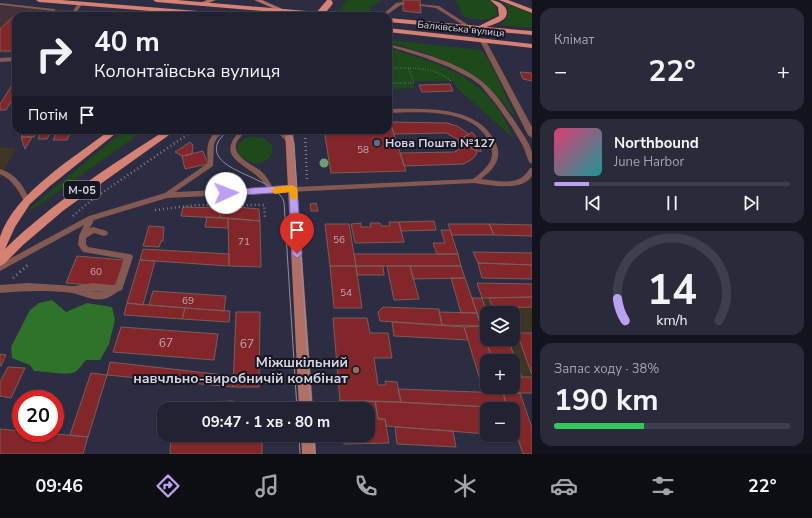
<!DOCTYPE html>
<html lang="uk">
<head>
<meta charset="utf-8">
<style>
	body { margin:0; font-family:"Nunito Sans",sans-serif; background:#292a3a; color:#f1f3f6; height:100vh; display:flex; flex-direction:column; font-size:15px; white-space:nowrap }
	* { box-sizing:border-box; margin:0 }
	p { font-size:13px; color:#a2a4ac }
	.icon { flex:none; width:22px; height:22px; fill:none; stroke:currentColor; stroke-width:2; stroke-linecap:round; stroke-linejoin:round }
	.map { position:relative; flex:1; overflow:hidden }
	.drawer { display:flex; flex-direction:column; gap:8px; padding:8px; background:#12131c; width:280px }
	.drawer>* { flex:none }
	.banner { position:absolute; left:12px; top:12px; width:380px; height:122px; border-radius:12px; box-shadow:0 1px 3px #0004,0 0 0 1px #3e3f4d; background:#212232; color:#f1f3f6; overflow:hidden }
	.buttons { position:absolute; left:480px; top:306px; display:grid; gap:8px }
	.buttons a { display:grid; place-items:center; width:40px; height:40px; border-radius:8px; background:#212232; box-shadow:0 1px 3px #0004,0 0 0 1px #3e3f4d; font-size:20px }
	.speed { position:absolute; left:12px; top:390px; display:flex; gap:8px; font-size:20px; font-weight:700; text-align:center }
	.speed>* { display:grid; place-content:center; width:52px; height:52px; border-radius:50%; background:#212232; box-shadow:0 1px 3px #0004,0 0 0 1px #3e3f4d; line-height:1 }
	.speed .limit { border:6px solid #d22; background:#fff; color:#111 }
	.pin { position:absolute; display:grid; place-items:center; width:34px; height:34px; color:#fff; margin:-41px -17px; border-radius:50% 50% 50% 0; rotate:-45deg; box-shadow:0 0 4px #0007 }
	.pin .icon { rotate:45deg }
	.me { position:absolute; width:44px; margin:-22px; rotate:88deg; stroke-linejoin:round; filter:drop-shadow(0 0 3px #0008) }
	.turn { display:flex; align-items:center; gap:14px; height:84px; padding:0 16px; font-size:18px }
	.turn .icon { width:52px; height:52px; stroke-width:2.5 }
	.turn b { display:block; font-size:28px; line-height:34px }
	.then { display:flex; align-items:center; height:38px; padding:0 16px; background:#0003; gap:8px; font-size:15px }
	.big { font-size:30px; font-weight:700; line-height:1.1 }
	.drawer .card { flex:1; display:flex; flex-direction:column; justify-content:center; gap:6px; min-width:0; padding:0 14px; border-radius:12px; background:#292a3a }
	.drawer .dial { align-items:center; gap:0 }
	.dial svg { height:104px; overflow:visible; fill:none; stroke:#3e3f4d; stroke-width:7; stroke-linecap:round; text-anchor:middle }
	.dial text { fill:#f1f3f6; stroke:none }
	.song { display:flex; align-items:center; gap:12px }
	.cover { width:48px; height:48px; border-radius:6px; background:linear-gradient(135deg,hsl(340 70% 55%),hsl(180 70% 35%)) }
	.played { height:4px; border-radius:2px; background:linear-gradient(90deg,#bca0f2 15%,#3e3f4d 15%) }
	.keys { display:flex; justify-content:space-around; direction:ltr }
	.heat { display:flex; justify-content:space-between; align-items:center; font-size:22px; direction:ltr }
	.charge { height:6px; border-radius:3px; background:linear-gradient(90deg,#34c759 38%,#3e3f4d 0) }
	.trip { position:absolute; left:157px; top:402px; width:218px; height:40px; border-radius:12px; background:#212232; box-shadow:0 1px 3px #0004,0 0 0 1px #3e3f4d; font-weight:700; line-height:40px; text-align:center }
	.dock { display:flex; height:64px; justify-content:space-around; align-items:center; background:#0d0e14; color:#a2a4ac }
	.dock .icon { width:28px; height:28px }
	.dock .current { color:#bca0f2 }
	.dock b { font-size:18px; color:#f1f3f6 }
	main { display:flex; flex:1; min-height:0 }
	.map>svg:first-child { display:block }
	.commercial { fill:#433038 }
	.industrial { fill:#3f3525; fill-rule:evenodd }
	.green { fill:#1e4a1b }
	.forest { fill:#2f7229 }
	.building { fill:#832629; stroke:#7a5d5b }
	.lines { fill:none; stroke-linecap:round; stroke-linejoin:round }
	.path-far2 { stroke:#7c7d8f; stroke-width:1.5; stroke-dasharray:0.5 2; stroke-linecap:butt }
	.path-far1 { stroke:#7c7d8f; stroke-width:2.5; stroke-dasharray:1 3; stroke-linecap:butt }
	.path { stroke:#7c7d8f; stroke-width:3; stroke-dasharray:1 3.5; stroke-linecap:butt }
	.service { fill:#835952; fill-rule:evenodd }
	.minor { fill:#835952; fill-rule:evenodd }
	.secondary { fill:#b27065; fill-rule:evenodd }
	.primary { fill:#d58173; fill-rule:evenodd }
	.tram { stroke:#8f90a0; stroke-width:1 }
	.primary-bridge { stroke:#d58173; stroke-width:7 }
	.tree { fill:#6d9e72 }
	.route { fill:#bca0f2; stroke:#7a689d }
	.slow { fill:#f59e0b }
	.service-dot { fill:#5c6f8a; stroke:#161620; stroke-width:1.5 }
	.education-dot { fill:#8d6e63; stroke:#161620; stroke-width:1.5 }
	.labels { text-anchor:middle; stroke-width:4; stroke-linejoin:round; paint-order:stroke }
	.far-street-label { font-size:10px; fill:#d2d3e1; stroke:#161620 }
	.number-label { font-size:10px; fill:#bea8b3 }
	.shield { fill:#161620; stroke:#9a9aa7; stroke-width:1 }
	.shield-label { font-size:11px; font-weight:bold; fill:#d2d3e1 }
	.poi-label { font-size:12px; font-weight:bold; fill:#d2d3e1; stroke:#161620; text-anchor:start }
	.near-number-label { font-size:12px; fill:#bea8b3 }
	.near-poi-label { font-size:14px; font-weight:bold; fill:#d2d3e1; stroke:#161620; text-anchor:end }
</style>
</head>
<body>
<main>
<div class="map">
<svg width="532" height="454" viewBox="0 0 532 454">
	<rect width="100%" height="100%" fill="#2c2d42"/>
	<path class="commercial" d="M0,6L92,11L134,16H16V53H0Z"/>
	<path class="industrial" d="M0,147L16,148L0,179Z
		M532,297V377H513V361H493L472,298ZM487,313H513V339H487Z"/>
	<path class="green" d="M346,0H383L371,7L369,13L339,12Z
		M453,0H488L495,5L497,14C490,23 474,19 464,17L456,1Z
		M504,3L532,13V28L500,25C509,19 511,12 504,3Z
		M388,40L481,50L489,60L514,114H512C478,66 441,58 388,42Z
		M388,48C443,65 491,77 513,138L459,90L453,81H412L414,88L388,89Z
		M125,130H145L33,209H29Z
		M252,137L264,138L271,144L273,153C264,168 247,165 237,153L238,144L246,138Z"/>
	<path class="forest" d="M52,300L66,312L87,303L112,307L115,320L109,344L100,360H86C83,363 79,370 75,372C67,376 45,371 34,371L30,365L12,358L11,347L30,310L39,303Z"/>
	<path class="building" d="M403,0H420L421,13L403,11Z
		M14,16H18H16V51H0V29Z
		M520,72L532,73V81L523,79Z
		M16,79V94L6,110H0V104Z
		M450,84L453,91L422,92L419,85Z
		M388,121L390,122L406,171L331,173L324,130H388Z
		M390,122L447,123L457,126L469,134L459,140L446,133L394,134Z
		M25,130H39L34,137H21Z
		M42,130H52L47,139H38Z
		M58,130H72L67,140H53Z
		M472,132L480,142L481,152L456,142Z
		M21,137H32L25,149Z
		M190,142L193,145L192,154L182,156L175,152Z
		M461,145L477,151L476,155L471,160L463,164L404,166L400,153L454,152L460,149Z
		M203,151L208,164L185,169L182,156Z
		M316,203L318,211H311L310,204Z
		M224,206L259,209L260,221L220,218L221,208Z
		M183,207L221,208L220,218L181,216Z
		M207,217L228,218V228L205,227Z
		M228,218L260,221L261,267L229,266Z
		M434,221L436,230L401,231L399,222Z
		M389,222H399L404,242L355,243L351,224L361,223V227H371L370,223H380L381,226H390Z
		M325,224H349L356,266H330Z
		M448,224H489L494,235H452Z
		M489,224L532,225V236L494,235Z
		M149,226L164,227L163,241H161L159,247L143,246Z
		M441,230H450L458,254H437L433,243H445Z
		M143,249L229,254V266L140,260Z
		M473,252L532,253V265L478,263Z
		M354,254H458L461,266H356Z
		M77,256L124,260L115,287L66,283Z
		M140,260L155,261L143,305L127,303Z
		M478,263L532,265V279L482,278Z
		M330,266H356L362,308H334Z
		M356,266H383L384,275H357Z
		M387,266H410L419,299L394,300Z
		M410,266H461L465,278L413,279Z
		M451,278H465L477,313H461Z
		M477,283L532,284V297L482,298Z
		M153,291L226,296L224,311L149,305Z
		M532,297V307L493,308L489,298Z
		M472,298H482L487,313V326H481Z
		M127,303L149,305L185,308L182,319L124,315Z
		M383,307L439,309L442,325L380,321L378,312Z
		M185,308L230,311L229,322L182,319Z
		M236,312H260L259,387H233Z
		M439,312L477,313L481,326L442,325Z
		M333,318H367L370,333H388L392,358H374L378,385H386L385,381L397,382L401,402L340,401Z
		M392,322L464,327L468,340L394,336Z
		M481,326L493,361H487V387H501L503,393H484L464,327Z
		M481,326H487V339H508L522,377H513V361H493Z
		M121,327L218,334L214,360L113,352Z
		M517,333H532V375Z
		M0,354L6,355L1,366H0Z
		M110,362L233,376V387L107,375Z
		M8,367L25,368L11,398L0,396V382Z
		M91,373L107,375L88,437L70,435Z
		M513,377H532V393H503L501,387H513Z
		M398,389L503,393L507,408L401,402Z
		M503,393H520L532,428V454H523L513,425V409H508Z
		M233,401V407L262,406V409H211V402Z
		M340,401H375L378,419H385L389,443L344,444L343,435H368V409H341Z
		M375,401L507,408L508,409H487V434L386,426L385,419H378Z
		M395,427L453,431L456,447L397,444Z
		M0,429L21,431V433H45L88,437L83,454H0Z
		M171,435H262V454H170Z"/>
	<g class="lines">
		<path class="path-far2" d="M388,68C409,68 435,66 451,81
			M388,83H414L409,69"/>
		<path class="path-far1" d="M305,130L307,181
			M155,210L196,205H264L265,218
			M73,216L93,199L194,130"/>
		<path class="path" d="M13,278L29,264"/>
		<path class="service" d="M403,2L405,3V4C395,6 390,16 381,16L396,3Z
			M0,3L54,9L56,10L54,11L0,5Z
			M78,3L82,4L74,16H70Z
			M419,4L439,6L473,28L469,29L436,8L421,6L419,5Z
			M388,44C419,52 461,62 486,85C497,95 505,108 514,120C520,130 529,141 532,152C532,156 532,160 532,164L529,162L523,146L512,127L496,104L481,86L472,79L449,67L423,57L388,46Z
			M388,109C424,109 481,104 497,146C502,160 492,171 481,179C499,181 520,187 530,168H532V176C522,192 490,185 474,183L167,198L94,220L90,228L93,227L107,231L108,233L107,235L104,236L94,233L86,238V244L88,247L129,254L132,255L133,257L122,290C115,292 111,298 103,299C92,301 82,295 72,293C49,290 24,291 0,293V285L28,283L74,286L93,283L112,285L116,284L124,259L83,252L78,245L79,236L84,225L0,271V264L89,216L165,193L208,163C206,148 207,130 227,130L217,138L214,144L213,166L175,192L267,188C255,164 210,161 241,130H247C243,135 237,139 236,145C233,157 255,166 262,172C267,177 270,182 273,188L473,179C483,171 496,161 491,147C478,107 421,112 388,113ZM89,291L104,292H97Z
			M275,130H281L292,141V143H288Z
			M0,169C16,174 24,186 30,201L29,203H25C18,190 13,180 0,174Z"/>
		<path class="minor" d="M483,39L486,41L532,127V138L528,135L480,41Z
			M16,57V61L0,62V58Z"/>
		<path class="secondary" d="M207,0H216L201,6L198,4Z
			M254,0H262L287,11L282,12Z
			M285,130H293L313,409H299Z
			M301,435H315L316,454H302Z"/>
		<path class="primary" d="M36,0H61L235,14L238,16H212L39,2Z
			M153,0H177L342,14L345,16H320L156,2Z
			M490,0C499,0 513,9 504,19C499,23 492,25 486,27L532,31V35L388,22V18L479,26L499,16L498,7Z
			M499,0H508L532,9V13Z
			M388,28L532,44V48L388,32Z
			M110,130H120L50,186L30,204L15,227L5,249C53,202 110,166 166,130H176L64,210L23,245L4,264L0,266C0,256 0,247 0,237C14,193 75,157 110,130Z"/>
		<path class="tram" d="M228,130C225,134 220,138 218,142C205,172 276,176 284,202L297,409
			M283,130L290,136L294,143L311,409
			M299,435L300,454
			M313,435L315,454"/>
		<path class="primary-bridge" d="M318,16L329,3"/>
	</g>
	<circle class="tree" cx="324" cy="163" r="4.5"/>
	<path class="route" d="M293,185L297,188L302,254L297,258L292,254L289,192L226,196L222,193L226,190Z"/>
	<path class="slow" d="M293,185L297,188L298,197L294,200L291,199L289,192L275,194L271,191L275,187Z"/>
	<circle class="service-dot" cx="377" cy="143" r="4"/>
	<circle class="education-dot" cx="356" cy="370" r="4"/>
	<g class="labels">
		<g class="far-street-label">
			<text transform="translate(461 28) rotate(6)" y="4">Балківська вулиця</text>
		</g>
		<g class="number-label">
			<text x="363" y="153">58</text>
			<text x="339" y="243">56</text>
			<text x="244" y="245">71</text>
			<text x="96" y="275">60</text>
			<text x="346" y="296">54</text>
			<text x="188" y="304">69</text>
		</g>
		<rect class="shield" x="64" y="181" width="36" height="18" rx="3"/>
		<g class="shield-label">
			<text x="82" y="194">М-05</text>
		</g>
		<g class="poi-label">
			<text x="385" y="147">Нова Пошта №127</text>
		</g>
		<g class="near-number-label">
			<text x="166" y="347">67</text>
			<text x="247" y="348">67</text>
		</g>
		<g class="near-poi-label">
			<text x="348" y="367">Міжшкільний<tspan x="348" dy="16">навчльно-виробничій комбінат</tspan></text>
		</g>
	</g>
</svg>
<div class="buttons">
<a><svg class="icon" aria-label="layers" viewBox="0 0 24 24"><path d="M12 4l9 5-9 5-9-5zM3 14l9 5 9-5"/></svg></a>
<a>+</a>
<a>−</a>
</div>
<div class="speed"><div class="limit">20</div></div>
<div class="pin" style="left:297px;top:254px;background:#d93025"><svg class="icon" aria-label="arrive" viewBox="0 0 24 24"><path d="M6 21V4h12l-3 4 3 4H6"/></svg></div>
<svg class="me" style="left:226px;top:193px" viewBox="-20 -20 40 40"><circle r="19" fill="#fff"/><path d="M0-13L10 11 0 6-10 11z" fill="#bca0f2"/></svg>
<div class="trip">09:47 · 1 хв · 80 m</div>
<div class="banner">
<div class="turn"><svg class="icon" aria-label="right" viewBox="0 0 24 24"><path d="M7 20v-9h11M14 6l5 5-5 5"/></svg><div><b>40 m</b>Колонтаївська вулиця</div></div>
<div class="then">Потім<svg class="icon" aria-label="arrive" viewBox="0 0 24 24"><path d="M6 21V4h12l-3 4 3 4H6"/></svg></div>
</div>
</div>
<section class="drawer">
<div class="card"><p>Клімат</p>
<div class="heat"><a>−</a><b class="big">22°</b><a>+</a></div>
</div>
<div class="card">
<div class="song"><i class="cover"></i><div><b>Northbound</b><p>June Harbor</p></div></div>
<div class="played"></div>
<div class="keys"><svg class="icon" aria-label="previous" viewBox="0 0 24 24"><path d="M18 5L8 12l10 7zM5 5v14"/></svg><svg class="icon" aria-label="pause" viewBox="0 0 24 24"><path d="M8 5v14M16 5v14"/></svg><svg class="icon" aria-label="next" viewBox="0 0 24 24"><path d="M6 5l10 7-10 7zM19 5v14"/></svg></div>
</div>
<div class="card dial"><svg viewBox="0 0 100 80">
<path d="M14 69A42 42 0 1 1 86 69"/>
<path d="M14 69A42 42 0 0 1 8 52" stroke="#bca0f2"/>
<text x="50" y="56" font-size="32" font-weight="700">14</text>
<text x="50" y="72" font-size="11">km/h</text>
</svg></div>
<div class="card"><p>Запас ходу · 38%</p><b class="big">190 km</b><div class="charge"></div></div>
</section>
</main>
<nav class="dock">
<b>09:46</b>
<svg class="icon current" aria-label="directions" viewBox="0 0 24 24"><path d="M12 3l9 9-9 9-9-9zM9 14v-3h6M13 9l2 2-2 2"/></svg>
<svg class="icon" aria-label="music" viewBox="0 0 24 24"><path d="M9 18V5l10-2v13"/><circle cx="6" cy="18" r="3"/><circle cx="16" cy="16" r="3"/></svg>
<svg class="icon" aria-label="phone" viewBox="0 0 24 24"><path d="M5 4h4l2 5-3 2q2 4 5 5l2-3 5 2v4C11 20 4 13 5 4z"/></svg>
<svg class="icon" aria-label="climate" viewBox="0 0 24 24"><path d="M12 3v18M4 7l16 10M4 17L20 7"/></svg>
<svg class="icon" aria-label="car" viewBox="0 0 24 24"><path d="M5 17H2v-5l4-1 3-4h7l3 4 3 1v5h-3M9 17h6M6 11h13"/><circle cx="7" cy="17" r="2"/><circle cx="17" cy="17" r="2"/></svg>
<svg class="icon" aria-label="filters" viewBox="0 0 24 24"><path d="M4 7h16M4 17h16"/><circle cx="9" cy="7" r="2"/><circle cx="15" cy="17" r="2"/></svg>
<b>22°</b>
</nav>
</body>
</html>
